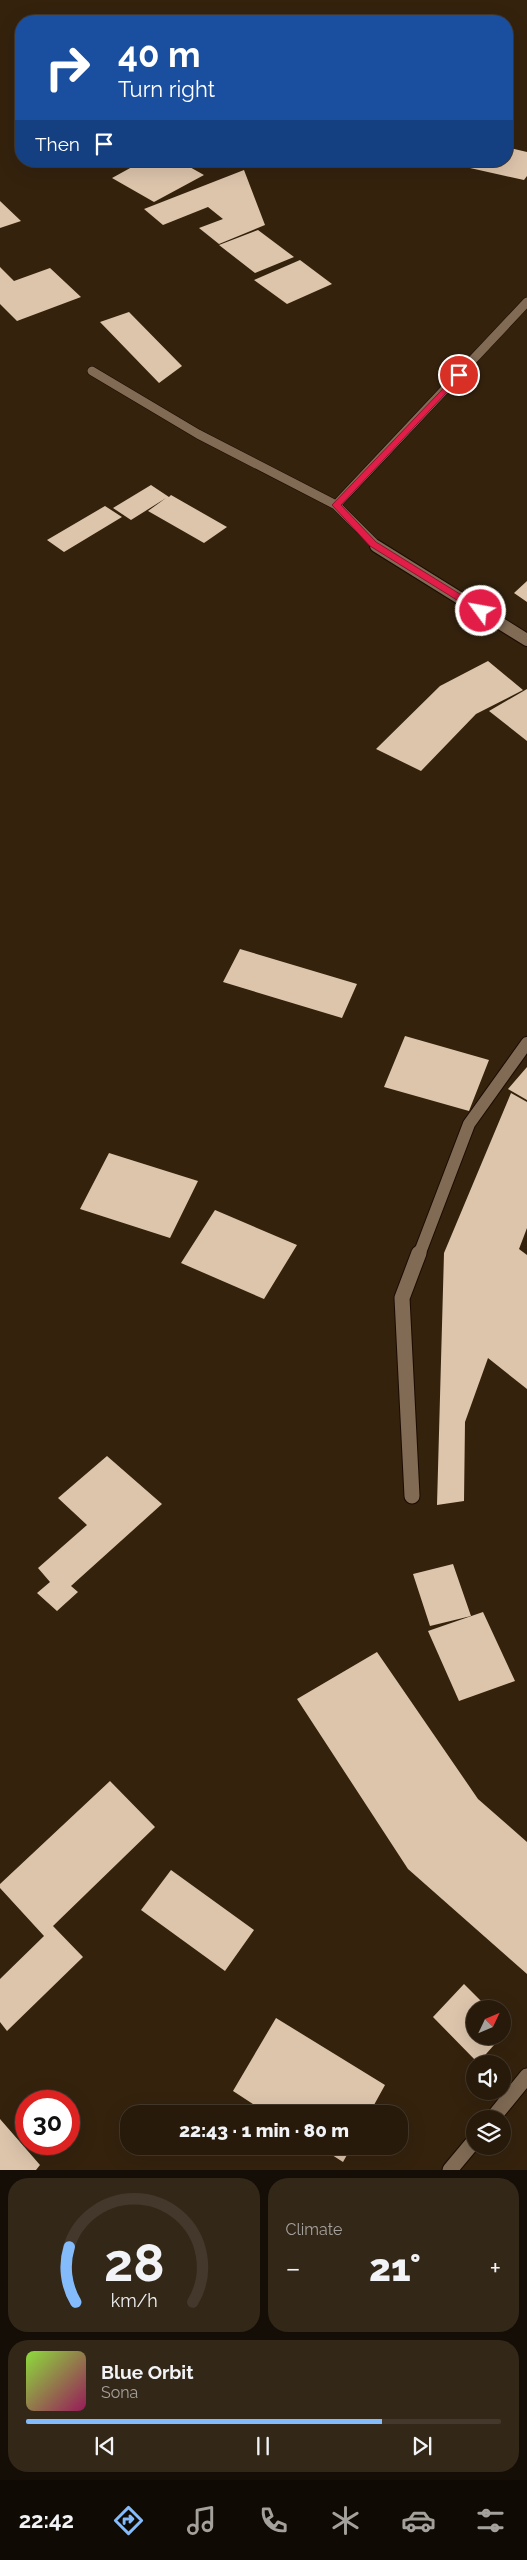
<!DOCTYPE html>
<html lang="en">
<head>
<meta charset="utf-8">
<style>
	body { margin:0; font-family:Raleway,sans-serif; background:#332718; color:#f1f3f6; height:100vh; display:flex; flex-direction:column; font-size:19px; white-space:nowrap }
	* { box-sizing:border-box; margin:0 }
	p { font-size:16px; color:#a4a19c }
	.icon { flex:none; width:28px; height:28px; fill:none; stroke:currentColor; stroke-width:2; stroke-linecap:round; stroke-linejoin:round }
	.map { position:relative; height:2170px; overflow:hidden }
	.details { display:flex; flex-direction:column; gap:8px; padding:8px; background:#150e06; flex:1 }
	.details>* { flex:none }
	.banner { position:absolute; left:15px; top:15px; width:498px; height:152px; border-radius:20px; box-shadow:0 5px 20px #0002,0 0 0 1px #43382b; background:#1a4fa0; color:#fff; overflow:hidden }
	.needle { width:32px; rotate:46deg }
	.fabs { position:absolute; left:466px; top:2000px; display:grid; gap:10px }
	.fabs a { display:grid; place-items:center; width:45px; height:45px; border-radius:50%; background:#271a0a; box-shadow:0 5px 20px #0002,0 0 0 1px #43382b; font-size:25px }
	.speed { position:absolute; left:15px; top:2090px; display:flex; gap:10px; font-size:25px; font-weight:700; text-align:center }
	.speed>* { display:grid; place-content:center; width:65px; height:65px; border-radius:50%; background:#271a0a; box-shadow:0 5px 20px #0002,0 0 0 1px #43382b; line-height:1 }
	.speed .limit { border:8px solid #d22; background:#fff; color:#111 }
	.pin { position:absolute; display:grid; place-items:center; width:42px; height:42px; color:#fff; margin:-21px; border:2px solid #fff; border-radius:50%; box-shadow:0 1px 5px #0007 }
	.me { position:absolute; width:55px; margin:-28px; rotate:302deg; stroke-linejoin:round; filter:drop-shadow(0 0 4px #0008) }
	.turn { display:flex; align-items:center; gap:18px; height:105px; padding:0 20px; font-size:22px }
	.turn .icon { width:65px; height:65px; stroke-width:2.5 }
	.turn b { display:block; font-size:35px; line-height:42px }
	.then { display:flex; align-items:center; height:48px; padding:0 20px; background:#0003; gap:10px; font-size:19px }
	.big { font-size:38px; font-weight:800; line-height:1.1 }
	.details .widget { flex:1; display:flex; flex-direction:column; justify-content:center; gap:8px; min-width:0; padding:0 18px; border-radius:20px; background:#332718 }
	.details .dial { align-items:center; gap:0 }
	.dial svg { height:130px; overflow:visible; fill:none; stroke:#43382b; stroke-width:7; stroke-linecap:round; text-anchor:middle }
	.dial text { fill:#f1f3f6; stroke:none }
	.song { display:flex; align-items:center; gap:15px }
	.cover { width:60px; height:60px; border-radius:8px; background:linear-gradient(135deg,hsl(90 70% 55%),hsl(330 70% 35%)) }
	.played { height:5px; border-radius:2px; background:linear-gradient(90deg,#84bcfb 75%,#43382b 75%) }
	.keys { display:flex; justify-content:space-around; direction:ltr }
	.heat { display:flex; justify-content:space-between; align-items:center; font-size:28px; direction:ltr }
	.details .tiles { flex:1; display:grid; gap:8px; grid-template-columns:1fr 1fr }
	.widget:last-child { grid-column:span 2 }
	.trip { position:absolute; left:120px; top:2105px; width:288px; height:50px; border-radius:20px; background:#271a0a; box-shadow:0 5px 20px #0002,0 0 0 1px #43382b; font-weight:800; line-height:50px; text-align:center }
	.tab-bar { display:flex; height:80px; justify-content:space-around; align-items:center; background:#100a04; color:#a4a19c }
	.tab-bar .icon { width:35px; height:35px }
	.tab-bar .on { color:#84bcfb }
	.tab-bar b { font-size:22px; color:#f1f3f6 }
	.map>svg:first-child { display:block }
	.building { fill:#ddc5ac }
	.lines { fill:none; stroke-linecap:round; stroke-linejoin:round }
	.street-far2-casing { stroke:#1b0b00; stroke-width:10 }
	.street-far1-casing { stroke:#1b0b00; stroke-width:14 }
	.street-casing { stroke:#1b0b00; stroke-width:17 }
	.street-far2 { stroke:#816b55; stroke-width:9 }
	.street-far1 { stroke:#816b55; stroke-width:12 }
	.street { stroke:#816b55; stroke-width:15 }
	.route { fill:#e11d48; stroke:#92132f }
</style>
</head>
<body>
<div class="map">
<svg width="527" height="2170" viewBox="0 0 527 2170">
	<rect width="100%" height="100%" fill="#34220d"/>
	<path class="building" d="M506,147L527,152V176L524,180L470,168L475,161H506Z
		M143,161H179L204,175L154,202L112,178Z
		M244,170L265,225L219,244L199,228L223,219L208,207L163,225L144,209Z
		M0,201L21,221L0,228Z
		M258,230L294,257L255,273L219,245Z
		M300,260L332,284L287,304L254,280Z
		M0,267L14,281L50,268L81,297L17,321L0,304Z
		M129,312L182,366L159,383L100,322Z
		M151,485L169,497L171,495L227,527L204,543L148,511L166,498L131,520L113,508Z
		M105,506L122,517L64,552L47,540Z
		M527,581V602L514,593Z
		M488,661L523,690L476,714L421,771L376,749L440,686Z
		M527,689V741L489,711Z
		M240,949L357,984L342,1018L223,982Z
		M405,1036L489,1060L469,1111L384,1087Z
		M527,1067V1100L508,1089Z
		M511,1093L527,1102V1228L519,1249L527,1255V1389L488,1358L465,1422L464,1501L437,1505L444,1253Z
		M109,1153L198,1181L170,1238L80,1209Z
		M215,1210L297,1245L264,1299L181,1263Z
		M107,1456L162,1504L71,1586L78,1592L57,1611L37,1593L50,1582L38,1568L87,1525L58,1498Z
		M453,1564L471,1616L430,1626L413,1574Z
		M483,1612L515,1681L459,1701L428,1631Z
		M377,1652L478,1799L527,1842V1974L408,1869L297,1699Z
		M110,1781L155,1827L53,1926L83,1957L7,2031L0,2022V1979L44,1936L0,1888V1884Z
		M171,1870L254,1930L225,1971L141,1910Z
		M464,1984L489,2009H475V2036H502L478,2063L433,2017Z
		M276,2018L385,2085L369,2114H268L233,2091Z
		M0,2119L40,2165L36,2170H0Z
		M318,2146H352L343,2162Z"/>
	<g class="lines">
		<defs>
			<path id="street-far2" d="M92,371L198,434L336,505
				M378,547L336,505L527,302"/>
			<path id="street-far1" d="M376,546L527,640
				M419,1255L469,1124L527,1043"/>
			<path id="street" d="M412,1496L402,1298L419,1253
				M492,2119L527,2076
				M450,2170L475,2140"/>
		</defs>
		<use href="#street-far2" class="street-far2-casing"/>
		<use href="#street-far1" class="street-far1-casing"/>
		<use href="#street" class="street-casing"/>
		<use href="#street-far2" class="street-far2"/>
		<use href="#street-far1" class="street-far1"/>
		<use href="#street" class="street"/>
	</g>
	<path class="route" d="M459,372L463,375L462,376L341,505L376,542L484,609V614L481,615L370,546L332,505Z"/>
</svg>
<div class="fabs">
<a><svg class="needle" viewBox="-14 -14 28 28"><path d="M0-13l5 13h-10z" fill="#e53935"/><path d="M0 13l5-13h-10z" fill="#a4a19c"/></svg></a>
<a><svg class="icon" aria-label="sound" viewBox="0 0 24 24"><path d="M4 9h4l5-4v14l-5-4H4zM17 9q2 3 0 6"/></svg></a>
<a><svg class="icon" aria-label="layers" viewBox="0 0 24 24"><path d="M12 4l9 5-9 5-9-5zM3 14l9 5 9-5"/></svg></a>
</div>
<div class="speed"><div class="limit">30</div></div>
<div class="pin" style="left:459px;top:375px;background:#d93025"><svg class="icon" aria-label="arrive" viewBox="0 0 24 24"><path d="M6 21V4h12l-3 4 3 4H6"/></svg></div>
<svg class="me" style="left:481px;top:611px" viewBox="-20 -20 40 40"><circle r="17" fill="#e11d48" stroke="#fff" stroke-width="3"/><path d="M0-11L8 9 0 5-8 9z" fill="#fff"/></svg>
<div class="trip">22:43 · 1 min · 80 m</div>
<div class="banner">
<div class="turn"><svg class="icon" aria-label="right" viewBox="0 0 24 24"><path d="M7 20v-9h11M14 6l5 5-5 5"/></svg><div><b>40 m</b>Turn right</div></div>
<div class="then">Then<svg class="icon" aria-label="arrive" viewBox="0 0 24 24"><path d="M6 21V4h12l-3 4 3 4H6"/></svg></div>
</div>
</div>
<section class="details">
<div class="tiles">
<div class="widget dial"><svg viewBox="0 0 100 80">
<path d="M14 69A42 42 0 1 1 86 69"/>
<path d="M14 69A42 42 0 0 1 10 35" stroke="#84bcfb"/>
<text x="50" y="56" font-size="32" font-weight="700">28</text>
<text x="50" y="72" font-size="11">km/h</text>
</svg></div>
<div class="widget"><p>Climate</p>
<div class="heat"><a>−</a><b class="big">21°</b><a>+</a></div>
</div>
<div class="widget">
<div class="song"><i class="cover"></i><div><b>Blue Orbit</b><p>Sona</p></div></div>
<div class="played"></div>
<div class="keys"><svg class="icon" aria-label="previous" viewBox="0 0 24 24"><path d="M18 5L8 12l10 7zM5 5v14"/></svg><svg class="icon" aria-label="pause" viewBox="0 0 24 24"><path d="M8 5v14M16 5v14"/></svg><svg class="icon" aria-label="next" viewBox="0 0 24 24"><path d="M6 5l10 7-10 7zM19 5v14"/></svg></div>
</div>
</div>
</section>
<nav class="tab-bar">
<b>22:42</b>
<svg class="icon on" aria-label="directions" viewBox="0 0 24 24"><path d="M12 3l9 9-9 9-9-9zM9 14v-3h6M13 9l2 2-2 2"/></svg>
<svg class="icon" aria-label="music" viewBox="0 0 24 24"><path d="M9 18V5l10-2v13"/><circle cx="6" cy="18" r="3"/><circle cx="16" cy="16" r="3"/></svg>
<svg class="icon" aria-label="phone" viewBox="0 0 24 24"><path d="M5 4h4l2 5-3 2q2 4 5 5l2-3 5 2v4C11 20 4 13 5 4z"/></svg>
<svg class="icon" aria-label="climate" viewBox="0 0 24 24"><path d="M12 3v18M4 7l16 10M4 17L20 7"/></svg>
<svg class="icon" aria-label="car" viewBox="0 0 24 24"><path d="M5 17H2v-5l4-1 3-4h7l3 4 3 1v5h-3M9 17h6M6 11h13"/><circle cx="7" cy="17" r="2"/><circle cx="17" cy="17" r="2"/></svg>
<svg class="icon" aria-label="filters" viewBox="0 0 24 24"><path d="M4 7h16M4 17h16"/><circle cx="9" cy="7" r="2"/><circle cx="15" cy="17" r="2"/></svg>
</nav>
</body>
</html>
